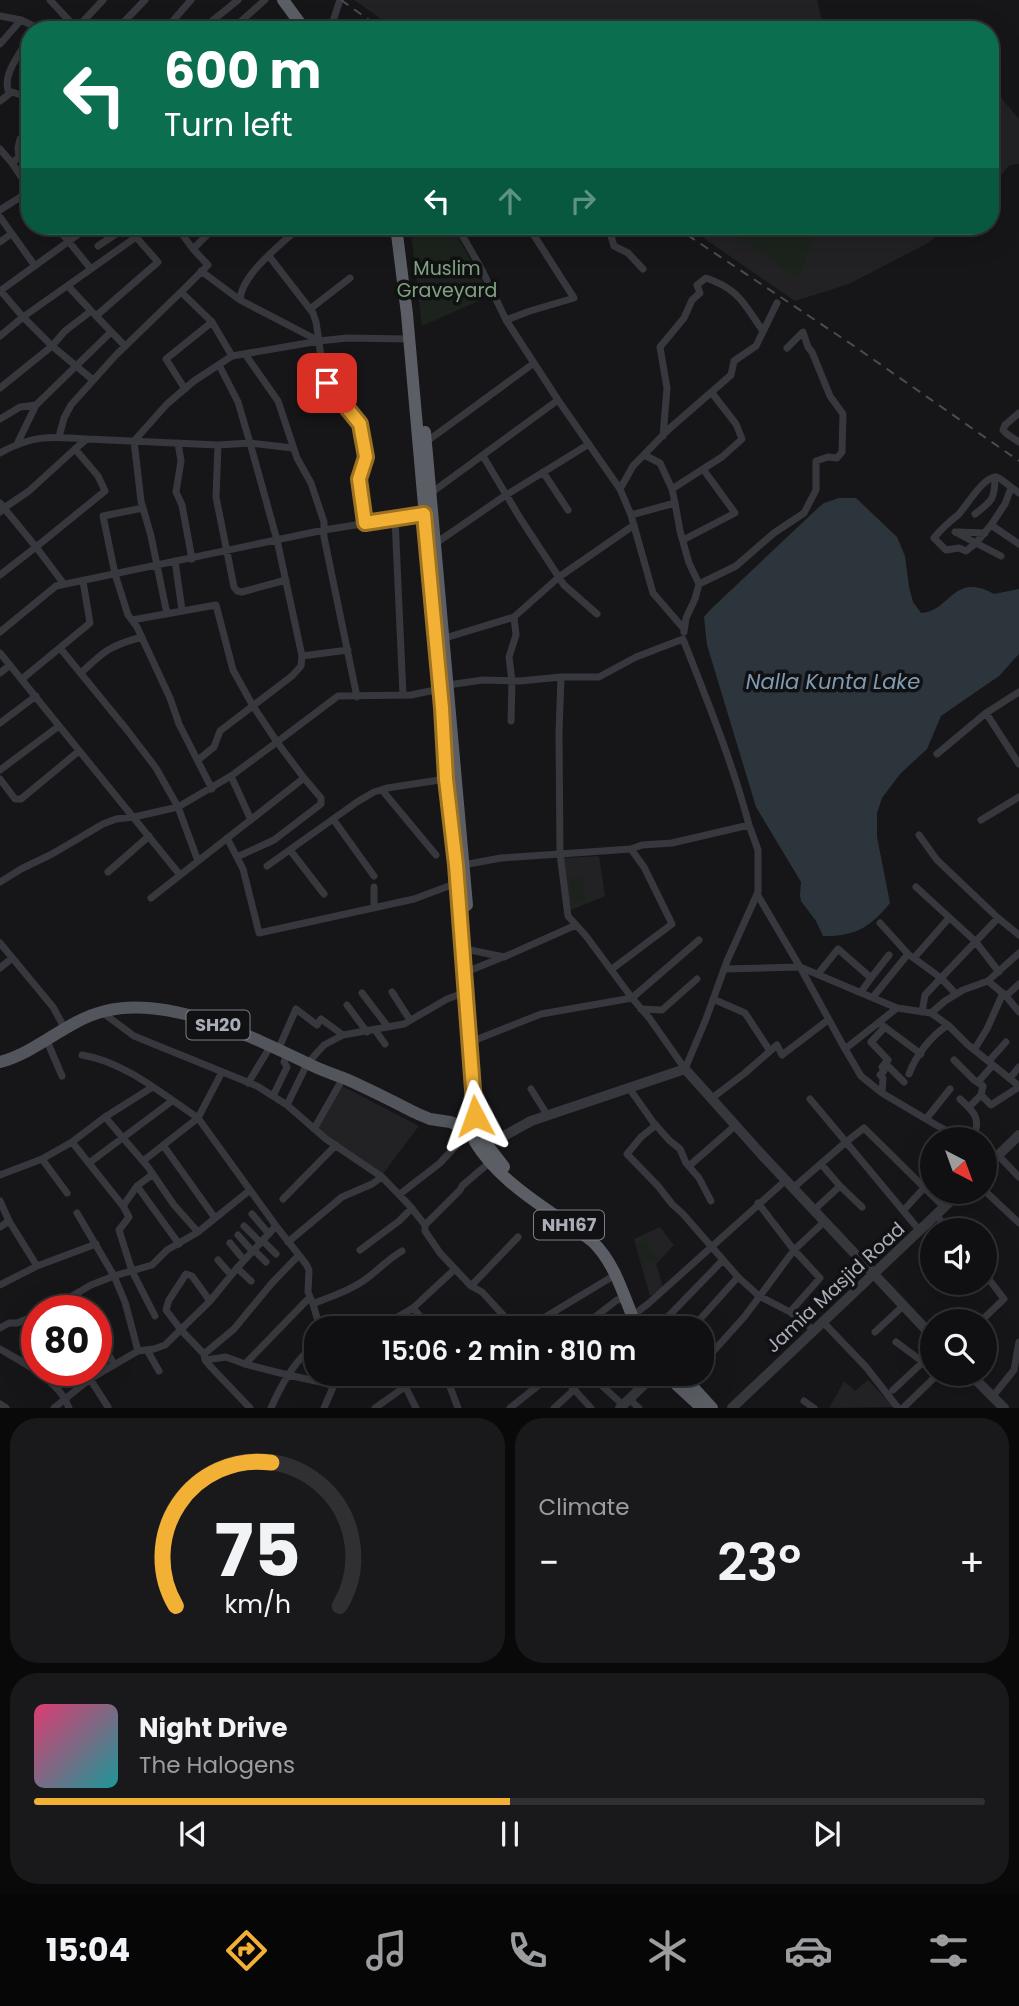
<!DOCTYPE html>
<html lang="en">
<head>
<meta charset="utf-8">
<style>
	body { margin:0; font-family:Poppins,sans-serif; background:#19191b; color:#f1f3f6; height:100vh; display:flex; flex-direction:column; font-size:26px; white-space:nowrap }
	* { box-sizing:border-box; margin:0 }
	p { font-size:23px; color:#9c9d9f }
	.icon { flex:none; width:38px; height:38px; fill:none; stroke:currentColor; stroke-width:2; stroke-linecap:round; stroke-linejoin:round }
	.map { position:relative; height:1408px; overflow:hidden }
	.drawer { display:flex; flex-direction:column; gap:10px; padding:10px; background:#09090a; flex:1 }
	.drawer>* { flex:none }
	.hud { position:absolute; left:21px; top:21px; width:978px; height:214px; border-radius:28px; box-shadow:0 7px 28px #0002,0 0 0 2px #303032; background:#0b6e4f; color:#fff; overflow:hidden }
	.needle { width:46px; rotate:139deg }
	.buttons { position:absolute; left:920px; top:1127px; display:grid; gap:14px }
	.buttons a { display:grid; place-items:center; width:77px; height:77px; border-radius:50%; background:#101012; box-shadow:0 7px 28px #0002,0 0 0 2px #303032; font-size:35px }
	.speed { position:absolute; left:21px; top:1295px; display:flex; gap:14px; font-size:35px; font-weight:700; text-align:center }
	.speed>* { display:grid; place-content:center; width:91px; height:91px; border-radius:50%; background:#101012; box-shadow:0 7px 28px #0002,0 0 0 2px #303032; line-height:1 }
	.speed .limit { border:10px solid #d22; background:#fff; color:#111 }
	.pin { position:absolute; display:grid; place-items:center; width:60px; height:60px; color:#fff; margin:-30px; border-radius:14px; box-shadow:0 4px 10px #0006 }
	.me { position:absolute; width:77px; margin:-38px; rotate:356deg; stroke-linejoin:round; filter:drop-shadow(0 0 5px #0008) }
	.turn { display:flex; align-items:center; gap:24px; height:147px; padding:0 28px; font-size:32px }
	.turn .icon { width:91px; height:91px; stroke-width:2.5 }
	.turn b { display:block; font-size:49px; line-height:60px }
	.lanes { display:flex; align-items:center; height:66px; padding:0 28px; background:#0003; justify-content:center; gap:35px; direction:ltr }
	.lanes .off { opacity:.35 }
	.big { font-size:52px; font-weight:600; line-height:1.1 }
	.drawer .widget { flex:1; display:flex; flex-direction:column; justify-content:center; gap:10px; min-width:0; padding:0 24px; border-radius:28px; background:#19191b }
	.drawer .dial { align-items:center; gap:0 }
	.dial svg { height:182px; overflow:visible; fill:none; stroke:#303032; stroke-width:7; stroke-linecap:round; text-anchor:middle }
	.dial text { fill:#f1f3f6; stroke:none }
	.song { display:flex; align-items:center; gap:21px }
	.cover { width:84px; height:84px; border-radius:10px; background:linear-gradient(135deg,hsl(340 70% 55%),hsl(180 70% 35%)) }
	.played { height:7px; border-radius:4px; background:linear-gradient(90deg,#f2b134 50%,#303032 50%) }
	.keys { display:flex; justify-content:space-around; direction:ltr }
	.heat { display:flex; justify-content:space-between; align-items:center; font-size:38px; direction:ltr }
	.drawer .tiles { flex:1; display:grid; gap:10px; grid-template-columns:1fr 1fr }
	.widget:last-child { grid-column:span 2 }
	.trip { position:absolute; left:304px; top:1316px; width:410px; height:70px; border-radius:28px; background:#101012; box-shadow:0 7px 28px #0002,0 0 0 2px #303032; font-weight:600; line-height:70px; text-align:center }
	.dock { display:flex; height:112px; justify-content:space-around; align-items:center; background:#060607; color:#9c9d9f }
	.dock .icon { width:49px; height:49px }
	.dock .active { color:#f2b134 }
	.dock b { font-size:32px; color:#f1f3f6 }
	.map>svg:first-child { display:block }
	.built { fill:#222225 }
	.green { fill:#1c231d }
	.water { fill:#2c353c }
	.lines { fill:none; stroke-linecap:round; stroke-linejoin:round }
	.minor { stroke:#37383d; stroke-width:7 }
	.tertiary { stroke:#37383d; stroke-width:10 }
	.primary { stroke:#53555c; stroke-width:12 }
	.trunk { stroke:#5b5e65; stroke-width:12 }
	.rail { stroke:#4a4c52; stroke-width:2; stroke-dasharray:9 7; stroke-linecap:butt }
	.route-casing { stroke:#9d7322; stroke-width:18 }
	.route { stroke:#f2b134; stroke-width:12 }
	.labels { text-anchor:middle; stroke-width:7; stroke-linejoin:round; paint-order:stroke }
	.shield { fill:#111113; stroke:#7b7e86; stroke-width:2 }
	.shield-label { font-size:18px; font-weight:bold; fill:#a8adb8 }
	.park-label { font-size:19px; fill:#7fa381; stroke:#111113 }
	.street-label { font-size:19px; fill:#a8adb8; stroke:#111113 }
	.water-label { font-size:21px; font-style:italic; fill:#7f9bb3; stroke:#111113 }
</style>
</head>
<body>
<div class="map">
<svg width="1019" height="1408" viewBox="0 0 1019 1408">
	<rect width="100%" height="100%" fill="#161618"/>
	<path class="built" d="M354,0H817L824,30H397Z
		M991,86L1019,119V164L1010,165L991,186Z
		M686,226H949L928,243L849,284L795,301Z
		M599,856L605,896L571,910L563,858Z
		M342,1086L419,1126L382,1175L317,1129Z
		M660,1227L674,1245L656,1264L663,1287L650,1296L634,1239Z
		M868,1380L894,1407L829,1408L844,1381L855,1391Z"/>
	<path class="green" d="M410,226H452L490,296L422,326Z
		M720,226H818L798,279Z
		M582,877L585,901L572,903L569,879Z
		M645,1240L658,1259L643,1267L636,1243Z"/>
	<path class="water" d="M839,498H856L897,537L905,556L909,587L913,602L921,613C949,613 953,571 994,594L1019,589V654L999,676L941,716L927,749L900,774L882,798L877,813V837L890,903C871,927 854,937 823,936L816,921L801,901L800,895L801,882L756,807L707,645L704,617L711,609L819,507L824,503Z"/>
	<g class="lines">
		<path class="minor" d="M50,0L76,28
			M0,16L21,20L42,30
			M75,30L103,0
			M116,30L145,0
			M173,30L171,23L191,0
			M201,30L238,0
			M231,30L265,0
			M330,30L340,0
			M0,44L21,20
			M9,93C1,75 21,52 30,37
			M0,101L12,92L30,98
			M0,149L12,163L30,190
			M12,163L19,157L18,148L20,139L30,134
			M0,210L30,191
			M0,217L35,266
			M176,226L193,249
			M301,226C283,243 241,274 240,300L319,341L347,338L408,339
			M457,226L482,270L506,320L558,400L620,489L631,515L653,593L684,629
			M608,226L614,246L628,253L643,269
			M462,234L476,226
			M0,242L11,234
			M98,246L128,226
			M269,256L313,313L316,322L319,341
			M91,269L136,237L130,226
			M201,271L240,300
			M68,286L93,313
			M0,290L23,317L91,269L56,226
			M0,291L90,226
			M181,292L208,265L193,249L216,226
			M310,309L350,278
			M91,311L65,331L52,346L93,380
			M506,320L530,311L574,298L528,226
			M0,336L23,317L52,346L0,388
			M125,346L96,316L158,262L136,237
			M245,354L278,401L297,458L311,483L324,522V537L357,697
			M219,365L238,402L250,443L277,540L302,656L348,650
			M185,389L166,359L212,322
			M1019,413L1005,425L1003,430L1007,434L1019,442
			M0,419L20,407L36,405
			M663,436L667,388L660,347L684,318L692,300L700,293L697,285L706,278C739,289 744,304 763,331
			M59,437L64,418L71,405L116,355L181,292L212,322L232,356
			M18,442L36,405L111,332
			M426,442L534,363
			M178,443L181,461L176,492L182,505L192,559
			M218,445L216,497L234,587L237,591L242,592L286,580
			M75,449L29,491L4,508L36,547L105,491L98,476L75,449L87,439L218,445L250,443L293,448
			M0,453C32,435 51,436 87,439
			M644,455L660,463L672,489
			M483,456L520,518L564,585L597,614
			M543,472L568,510
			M1011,488L1005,504L991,525L1019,544
			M620,489L633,466L669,429L731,375L734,361L756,346L777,303
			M431,493L558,400
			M0,503L4,508L0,512
			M675,503L672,489L703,469
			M143,508L103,516L115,574L128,615L137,627L170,698L179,724L212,789
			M975,514C992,501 995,499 995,477
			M631,515L675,503L680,531L689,563L699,584L695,599L686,618L684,632
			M395,518L403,695
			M991,525L976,543L1001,556
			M955,532L976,543L966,551L959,548L946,550L934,538C941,529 949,522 958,515C966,507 984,475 997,477C1000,478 1015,490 1019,493
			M958,532L985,533
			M683,540L735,513L703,469L722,457L742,439L736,424L712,393
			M436,543L506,495L589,444
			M175,561L182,610
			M0,575L36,547L64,584
			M699,584L736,566L774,533L804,513L816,490V461L828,457L837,458L842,452L843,414L830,396L812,352L808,347L803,332L787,348
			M167,614L151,536L141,501L134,441L167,404L194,381L232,356L319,341L321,359L327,383L360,424L366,457L359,479L365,523
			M132,620L216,605L233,670L253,706L277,742L231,776L178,807L198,861
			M0,632L56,586L324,530L424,514
			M445,638L514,617L559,577L634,525
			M0,653L180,875
			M0,673L10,665
			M81,673C104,651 109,646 142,637
			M561,677L559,733L560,854L631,849
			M22,679L90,623L83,581
			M448,685L483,680L520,681L561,677H599L636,657L683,639C707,700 732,761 749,825
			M986,713L1019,764
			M511,721L512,681L509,657L516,635L514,617
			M0,723L36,696
			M937,754L986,713L1019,692
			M198,760L214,747L220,731L292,676L301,666L302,656
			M0,770L59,726
			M231,776L251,820
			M0,779L15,799H21L79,751
			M382,790L436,855
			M333,819L374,876
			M981,820L1019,797
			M919,835L937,860L998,918L1019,935
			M227,838L243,869L259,933L414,899L457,883
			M290,850L324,894
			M237,857L274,840L321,804V798L304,778
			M463,865L501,858L560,854L568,916L586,936L632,998L650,1019L685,1069
			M267,866L357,802L374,792L387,788L446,779
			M108,872L149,836
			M0,882L21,869L52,854L103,824L116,819L134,817L178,807L156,768L127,730L60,648
			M374,887V908
			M916,887L975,941L999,972
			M151,898L304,778L277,742L338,696L411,695L440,689
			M880,923L908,954L941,978L925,995L922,1012
			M0,943L53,1007L65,1029
			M470,950L504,957L576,925
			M914,958L949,918
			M800,967L897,1008L845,1049Z
			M0,968L12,958
			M612,969L672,924L644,867L631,849L642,845L672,843L749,825L758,850V892L727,961L706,1019L685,1069
			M724,969L800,967L757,894
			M471,970L503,957
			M818,974L838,949L871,978L861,992
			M871,978L889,955
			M988,981L1006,996L1019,1012
			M392,992L410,1020
			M362,993L388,1027
			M956,994L941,978L998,918
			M1006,996L1019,984
			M873,997L908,954
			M713,999L745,1013L770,1051
			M347,1005L367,1032
			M897,1008L931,1013L948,1025L967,1044L1019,1086
			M641,1009L662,1010L697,979
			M103,1013L134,1036L257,1086L287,1105L326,1139L382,1177L409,1205L425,1225V1231L440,1253L471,1286L482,1292L515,1328
			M931,1013L945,1001L963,990L988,981L1019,953
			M882,1025L921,1054
			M885,1027L871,1042L888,1060L882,1067L884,1071L880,1075L883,1078L882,1093L936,1125L963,1139
			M375,1030L385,1044
			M478,1039L541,1014L632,998L699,940
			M47,1041L62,1076
			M845,1049L861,1076L882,1093
			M278,1050L296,1009L317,1025L321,1019L343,1035
			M974,1050L987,1029L1003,993
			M82,1055C125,1062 162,1094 198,1118L222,1072
			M954,1060L974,1080L983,1086L981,1095L969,1107
			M989,1061L1006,1042
			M885,1063L904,1082
			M909,1074C916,1055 931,1036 948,1025
			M1010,1078L1019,1067
			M978,1082L993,1065
			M248,1083L267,1052L268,1045
			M629,1088L653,1122L669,1140L680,1149L686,1163L699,1178L711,1201
			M531,1089L548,1116
			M981,1095L991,1105L1019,1087
			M273,1096L287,1067L284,1062L288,1053
			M712,1098L745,1073L777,1045L782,1055L828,1020
			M960,1099C975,1112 982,1121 972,1139
			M287,1105L307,1064L324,1045L343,1035L404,1024L447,999L466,992
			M105,1117L151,1088
			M926,1119L950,1089
			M656,1125L641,1137L627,1154L658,1186L672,1204L683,1214L738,1277L759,1296L790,1312
			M314,1129L343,1078
			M163,1145L215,1218
			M998,1155L1019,1177
			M42,1159L67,1193
			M143,1161L198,1118L250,1190L198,1232
			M89,1163L172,1101
			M821,1164L840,1186L862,1207
			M689,1166L736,1125
			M0,1175L42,1159L72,1142L123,1206L129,1217L119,1230L132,1271L155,1316
			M137,1186L153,1174
			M793,1188L846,1142L810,1099
			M250,1190L276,1226L237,1268L210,1301L192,1276L186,1274L169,1300L166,1310L181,1330L204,1354L205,1360L210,1366L250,1408
			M985,1191L1019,1223
			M400,1194L440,1163L465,1136
			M283,1199L336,1145
			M0,1201L9,1221L37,1266L0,1285
			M758,1203L794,1250L820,1278L790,1312L814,1330
			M123,1206L137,1186L179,1244
			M814,1210L840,1186
			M903,1211L933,1178
			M77,1213L114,1276L125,1302L138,1351
			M252,1214L269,1234
			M936,1215L949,1230
			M425,1225L460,1190L462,1186L490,1162
			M244,1226L261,1243
			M276,1226L306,1264L309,1270L308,1292L313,1304C332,1296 354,1289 370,1276C381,1267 390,1258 402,1251
			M0,1227L9,1221
			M920,1231L846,1142L864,1128L944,1207
			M238,1235L253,1252
			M263,1241L276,1254
			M288,1242L342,1197L372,1184L382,1177
			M230,1243L244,1260
			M254,1250L266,1262
			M360,1250L399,1221L412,1208
			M218,1260L231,1275
			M37,1266L96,1244
			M237,1268L251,1281
			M471,1286L518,1237
			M74,1296L83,1311
			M313,1304L320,1328
			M46,1311L91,1285L114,1276L152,1265L167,1250L198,1232L174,1205L148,1167L105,1117L72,1142
			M636,1313L649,1303L786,1180
			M981,1321L1004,1299L985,1274
			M823,1322L866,1367L898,1408
			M586,1324L617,1300L625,1299
			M0,1328L9,1323H17L37,1315
			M379,1328L413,1308
			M430,1328L413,1308L455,1269
			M527,1328L615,1275
			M570,1328L580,1322L593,1328
			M657,1328L723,1260
			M692,1328L738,1277
			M875,1332L903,1306
			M96,1333L114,1364
			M0,1349C24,1363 50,1376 65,1399L90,1379L138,1351L154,1349L165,1345L210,1301
			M147,1350L159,1371
			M204,1354L234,1329L272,1283L299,1255
			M702,1355L706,1357L710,1355L745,1316L794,1250L825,1221
			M205,1360L226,1357L245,1364L310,1297
			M245,1364L288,1375L334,1385
			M78,1370L86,1382
			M399,1374L416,1408
			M560,1374L591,1408
			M589,1374L623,1405
			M90,1379L108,1407
			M893,1390L923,1362L896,1342
			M993,1396L1014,1370L1019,1342
			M629,1399L639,1408
			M804,1401L814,1408
			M0,1404L6,1408
			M54,1408L65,1399L69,1408
			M271,1408C282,1383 295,1360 317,1343
			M324,1408L334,1385L335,1374
			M375,1408L406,1386
			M458,1408L449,1384L458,1374
			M510,1408L553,1374
			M554,1408L575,1389
			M903,1408L935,1377L923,1362L933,1352"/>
		<path class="tertiary" d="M487,1138L502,1137L531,1121L685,1069L762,1155L933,1337
			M985,1168L1019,1135
			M970,1374L1004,1408
			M620,1408L655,1374
			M732,1408L960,1192"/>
		<path class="primary" d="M0,1062C38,1052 67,1020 105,1011C169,995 250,1036 307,1063C320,1070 333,1074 346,1079C371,1090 394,1102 418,1114L430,1119L450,1122L475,1131"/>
		<path class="trunk" d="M283,0L305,30
			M396,226L407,314L442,708L446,779L456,865L477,1129
			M425,432L467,905
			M475,1142C493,1172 525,1195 553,1214C567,1223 581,1232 593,1242C616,1264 625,1300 637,1328
			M485,1142L504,1167
			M665,1374L702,1408
			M681,1374L712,1408"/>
		<path class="rail" d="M341,0L383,30
			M674,226L854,346L1019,461"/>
	</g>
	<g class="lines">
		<defs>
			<path id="route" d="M327,383L360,424L366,457L359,479L365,523L424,514L442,708L446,779L456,865L475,1116"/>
		</defs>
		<use href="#route" class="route-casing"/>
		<use href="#route" class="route"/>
	</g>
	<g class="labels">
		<g class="shield">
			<rect x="186.5" y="1010.5" width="63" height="29" rx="5"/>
			<rect x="534" y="1210.5" width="70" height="29" rx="5"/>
		</g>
		<g class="shield-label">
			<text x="218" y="1031">SH20</text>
			<text x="569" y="1231">NH167</text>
		</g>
		<g class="park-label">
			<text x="447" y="275">Muslim<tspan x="447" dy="22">Graveyard</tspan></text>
		</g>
		<g class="street-label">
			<text transform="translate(835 1287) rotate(-43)" y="7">Jamia Masjid Road</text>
		</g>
		<g class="water-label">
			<text x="833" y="689">Nalla Kunta Lake</text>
		</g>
	</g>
</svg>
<div class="buttons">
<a><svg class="needle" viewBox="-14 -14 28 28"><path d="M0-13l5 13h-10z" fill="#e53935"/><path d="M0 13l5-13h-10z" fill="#9c9d9f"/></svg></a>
<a><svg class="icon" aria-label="sound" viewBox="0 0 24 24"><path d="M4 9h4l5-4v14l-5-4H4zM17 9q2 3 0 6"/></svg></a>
<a><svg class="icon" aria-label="search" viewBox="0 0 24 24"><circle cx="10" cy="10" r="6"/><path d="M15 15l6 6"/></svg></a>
</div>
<div class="speed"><div class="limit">80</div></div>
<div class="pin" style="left:327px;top:383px;background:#d93025"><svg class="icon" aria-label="arrive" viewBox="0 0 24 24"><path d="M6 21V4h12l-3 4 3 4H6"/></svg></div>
<svg class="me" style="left:475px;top:1116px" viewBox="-20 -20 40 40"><path d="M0-17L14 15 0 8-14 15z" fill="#f2b134" stroke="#fff" stroke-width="4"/></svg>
<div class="trip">15:06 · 2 min · 810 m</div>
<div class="hud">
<div class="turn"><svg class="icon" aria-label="left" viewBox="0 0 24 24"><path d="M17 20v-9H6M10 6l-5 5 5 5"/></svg><div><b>600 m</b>Turn left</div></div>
<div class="lanes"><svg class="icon" aria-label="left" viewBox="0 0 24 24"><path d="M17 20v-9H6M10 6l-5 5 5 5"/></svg><svg class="icon off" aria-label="ahead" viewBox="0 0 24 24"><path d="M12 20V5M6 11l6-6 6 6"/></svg><svg class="icon off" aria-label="right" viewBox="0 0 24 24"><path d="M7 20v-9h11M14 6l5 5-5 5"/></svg></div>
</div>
</div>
<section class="drawer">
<div class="tiles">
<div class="widget dial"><svg viewBox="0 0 100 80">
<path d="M14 69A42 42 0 1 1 86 69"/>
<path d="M14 69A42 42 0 0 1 56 6" stroke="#f2b134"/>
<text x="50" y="56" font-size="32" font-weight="700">75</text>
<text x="50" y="72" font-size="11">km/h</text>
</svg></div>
<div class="widget"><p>Climate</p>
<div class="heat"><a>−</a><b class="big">23°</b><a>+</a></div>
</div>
<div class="widget">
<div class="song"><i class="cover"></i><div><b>Night Drive</b><p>The Halogens</p></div></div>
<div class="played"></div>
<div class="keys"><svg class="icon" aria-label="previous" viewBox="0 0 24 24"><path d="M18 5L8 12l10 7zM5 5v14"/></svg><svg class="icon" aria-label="pause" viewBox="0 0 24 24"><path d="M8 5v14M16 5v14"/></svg><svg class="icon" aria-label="next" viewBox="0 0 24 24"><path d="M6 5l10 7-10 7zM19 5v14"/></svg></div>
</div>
</div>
</section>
<nav class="dock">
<b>15:04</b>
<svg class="icon active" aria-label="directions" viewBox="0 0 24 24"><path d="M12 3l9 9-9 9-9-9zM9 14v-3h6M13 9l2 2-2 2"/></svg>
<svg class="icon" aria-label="music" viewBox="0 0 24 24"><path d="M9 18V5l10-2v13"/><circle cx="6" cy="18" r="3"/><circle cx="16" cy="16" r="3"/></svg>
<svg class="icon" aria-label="phone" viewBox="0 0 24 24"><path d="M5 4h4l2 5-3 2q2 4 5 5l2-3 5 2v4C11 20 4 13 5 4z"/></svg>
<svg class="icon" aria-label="climate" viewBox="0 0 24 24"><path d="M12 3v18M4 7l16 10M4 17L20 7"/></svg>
<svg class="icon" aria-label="car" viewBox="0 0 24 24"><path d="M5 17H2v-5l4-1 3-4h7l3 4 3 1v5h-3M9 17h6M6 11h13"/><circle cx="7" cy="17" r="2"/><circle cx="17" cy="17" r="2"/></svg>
<svg class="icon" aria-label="filters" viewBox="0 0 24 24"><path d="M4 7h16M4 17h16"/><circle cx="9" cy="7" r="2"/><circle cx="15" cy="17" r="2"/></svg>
</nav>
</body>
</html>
